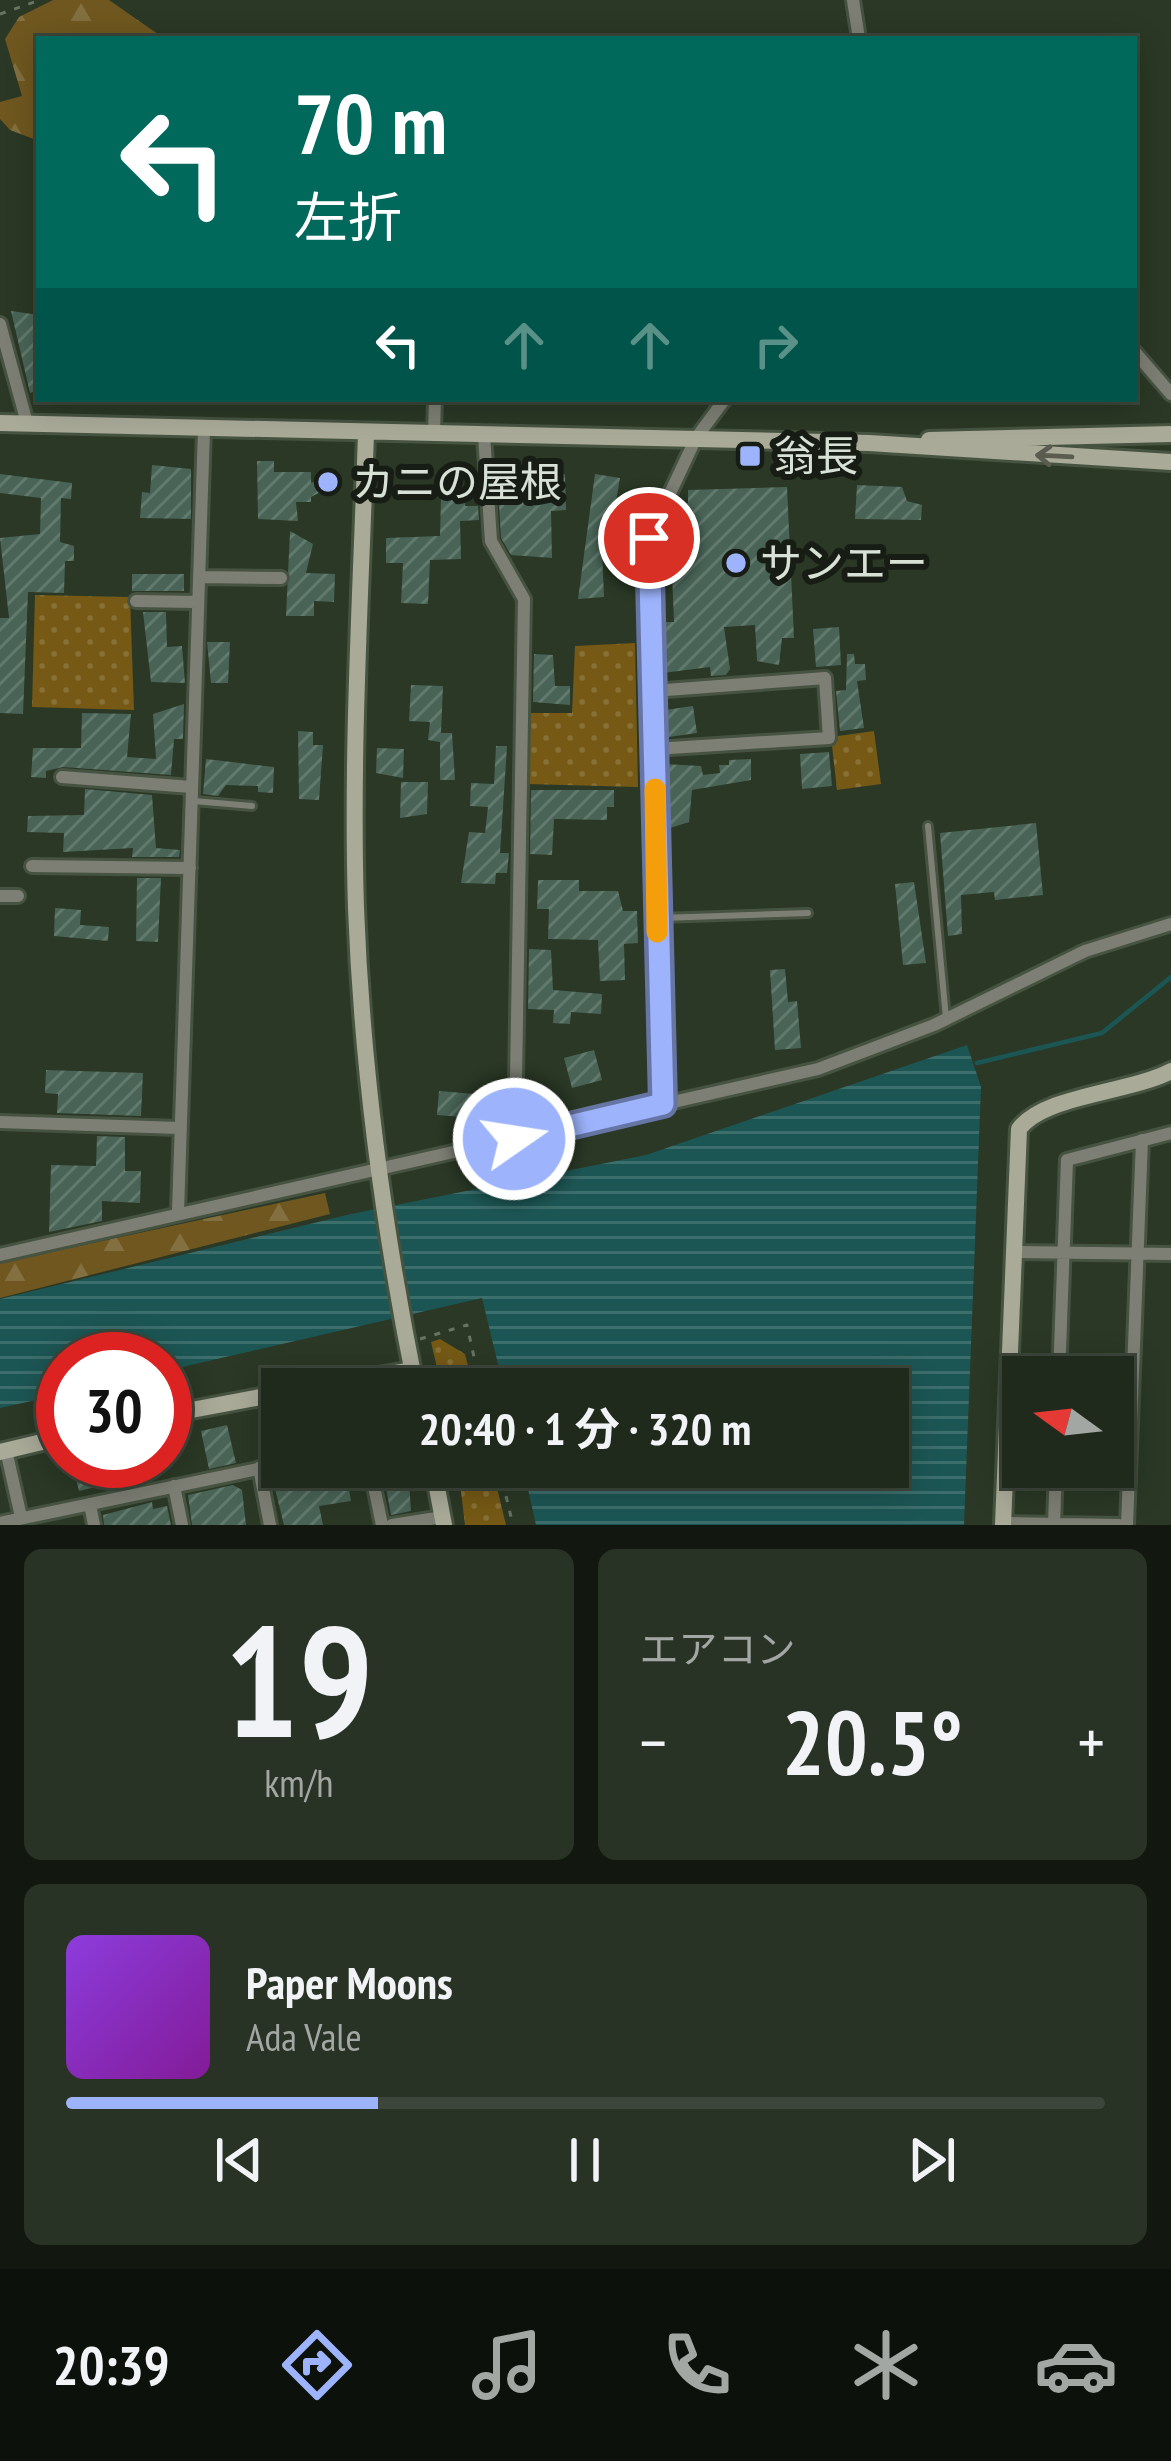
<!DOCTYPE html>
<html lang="ja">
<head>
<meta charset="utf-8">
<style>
	body { margin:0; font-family:"PT Sans Narrow","Noto Sans JP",sans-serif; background:#283225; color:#f1f3f6; height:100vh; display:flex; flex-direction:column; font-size:45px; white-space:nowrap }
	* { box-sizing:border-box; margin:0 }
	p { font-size:39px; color:#a2a7a3 }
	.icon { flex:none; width:66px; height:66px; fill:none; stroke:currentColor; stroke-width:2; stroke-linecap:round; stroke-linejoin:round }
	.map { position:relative; height:1525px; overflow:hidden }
	.panel { display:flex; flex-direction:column; gap:24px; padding:24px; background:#12170f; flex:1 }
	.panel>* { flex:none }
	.guide { position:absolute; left:36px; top:36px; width:1101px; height:366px; border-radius:0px; box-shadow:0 6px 30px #0003,0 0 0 3px #3d463b; background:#00695c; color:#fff; overflow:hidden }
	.needle { width:78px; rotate:285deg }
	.fabs { position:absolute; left:1002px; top:1356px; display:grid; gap:24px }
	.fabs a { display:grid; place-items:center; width:132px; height:132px; border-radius:0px; background:#202a1c; box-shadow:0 6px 30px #0003,0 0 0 3px #3d463b; font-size:60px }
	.speed { position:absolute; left:36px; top:1332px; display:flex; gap:24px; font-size:60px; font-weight:700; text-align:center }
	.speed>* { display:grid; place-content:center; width:156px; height:156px; border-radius:50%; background:#202a1c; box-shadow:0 6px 30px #0003,0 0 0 3px #3d463b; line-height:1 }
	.speed .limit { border:18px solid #d22; background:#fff; color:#111 }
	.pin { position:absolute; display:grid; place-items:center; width:102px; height:102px; color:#fff; margin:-51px; border:6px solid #fff; border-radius:50%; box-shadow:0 3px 12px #0007 }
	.me { position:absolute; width:132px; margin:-66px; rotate:77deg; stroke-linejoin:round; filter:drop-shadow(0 0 9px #0008) }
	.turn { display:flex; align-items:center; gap:42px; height:252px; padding:0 60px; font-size:54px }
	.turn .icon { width:156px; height:156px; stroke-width:2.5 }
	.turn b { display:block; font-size:84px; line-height:102px }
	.lanes { display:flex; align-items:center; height:114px; padding:0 60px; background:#0003; justify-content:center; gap:60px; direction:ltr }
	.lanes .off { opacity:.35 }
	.big { font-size:90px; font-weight:700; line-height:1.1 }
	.panel .tile { flex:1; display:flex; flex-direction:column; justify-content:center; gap:18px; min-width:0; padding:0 42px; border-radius:18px; background:#283225 }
	.panel .dial { align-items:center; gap:0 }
	.dial b { font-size:156px; line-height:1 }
	.song { display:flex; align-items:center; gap:36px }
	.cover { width:144px; height:144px; border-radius:18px; background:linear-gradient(135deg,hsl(270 70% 55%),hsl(290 70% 35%)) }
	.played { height:12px; border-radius:6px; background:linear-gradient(90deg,#9db4fd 30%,#3d463b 30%) }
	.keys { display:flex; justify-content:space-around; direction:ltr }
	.heat { display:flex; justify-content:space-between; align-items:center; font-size:66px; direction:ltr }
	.panel .tiles { flex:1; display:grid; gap:24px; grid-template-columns:1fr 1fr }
	.tile:last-child { grid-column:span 2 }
	.trip { position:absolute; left:261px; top:1368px; width:648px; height:120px; border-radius:0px; background:#202a1c; box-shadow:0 6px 30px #0003,0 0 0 3px #3d463b; font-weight:700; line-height:120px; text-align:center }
	.tabs { display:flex; height:192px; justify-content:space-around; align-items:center; background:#0d110b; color:#a2a7a3 }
	.tabs .icon { width:84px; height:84px }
	.tabs .on { color:#9db4fd }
	.tabs b { font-size:54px; color:#f1f3f6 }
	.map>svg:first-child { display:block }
	.grass { fill:url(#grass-dots) }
	.forest { fill:url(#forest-firs) }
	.water { fill:url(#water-rules) }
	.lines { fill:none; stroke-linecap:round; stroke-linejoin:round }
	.stream { stroke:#1c5654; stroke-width:4.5 }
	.building { fill:url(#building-hatch) }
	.lane-casing { stroke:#465341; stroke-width:12 }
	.street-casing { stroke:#465341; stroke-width:18 }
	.secondary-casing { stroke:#465341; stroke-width:22 }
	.path { stroke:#677363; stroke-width:3; stroke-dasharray:6 9; stroke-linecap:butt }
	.lane { stroke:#7e7f74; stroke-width:6 }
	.street { stroke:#7e7f74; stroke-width:12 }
	.secondary { stroke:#a9aa98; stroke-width:16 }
	.oneway { stroke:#595c4f }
	.route-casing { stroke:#6675a4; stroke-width:30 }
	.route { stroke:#9db4fd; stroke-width:21 }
	.slow { stroke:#f59e0b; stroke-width:21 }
	.poi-dot { fill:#9db4fd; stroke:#171d14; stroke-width:4.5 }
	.labels { text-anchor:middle; stroke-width:12; stroke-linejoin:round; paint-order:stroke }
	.poi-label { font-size:42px; fill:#d8e1d5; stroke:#171d14; text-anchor:start }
</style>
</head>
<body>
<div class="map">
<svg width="1171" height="1525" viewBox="0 0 1171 1525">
	<defs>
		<pattern id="grass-dots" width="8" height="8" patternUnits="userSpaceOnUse" patternTransform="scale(3)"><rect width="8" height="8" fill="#755915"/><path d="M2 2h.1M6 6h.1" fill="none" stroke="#887136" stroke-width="1.8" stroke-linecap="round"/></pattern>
		<pattern id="forest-firs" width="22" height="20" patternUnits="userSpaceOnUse" patternTransform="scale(3)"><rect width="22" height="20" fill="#6f571f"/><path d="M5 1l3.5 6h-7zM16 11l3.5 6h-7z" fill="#836f3f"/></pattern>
		<pattern id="water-rules" width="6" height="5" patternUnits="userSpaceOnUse" patternTransform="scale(3)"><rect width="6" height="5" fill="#1c5654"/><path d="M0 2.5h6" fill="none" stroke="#3c6e6c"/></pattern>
		<pattern id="building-hatch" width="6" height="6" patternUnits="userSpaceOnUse" patternTransform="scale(3)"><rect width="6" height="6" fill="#496457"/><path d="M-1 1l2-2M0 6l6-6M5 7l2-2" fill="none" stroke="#627a6e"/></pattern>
	</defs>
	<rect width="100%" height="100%" fill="#2a3825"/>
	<path class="grass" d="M35,595L130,597L134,710L32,707Z
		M635,643L638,787L527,784L528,713H572L575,646Z
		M874,731L881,784L837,790L831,737Z
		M440,1339L465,1354L474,1389H442L431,1342Z
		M458,1467H492L506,1525H465Z"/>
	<path class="forest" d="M53,0H109L165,39H39V141L10,130L0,119V102L22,96L5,39L19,17Z
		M325,1193L330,1214L0,1298V1263Z"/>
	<path class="water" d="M967,1045L981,1087L964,1525H536L523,1467H888V1389H504L482,1298L165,1371V1359H63V1394L0,1408V1299L351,1214L646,1155Z"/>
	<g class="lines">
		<path class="stream" d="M977,1063L1102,1033L1171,977"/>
	</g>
	<path class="building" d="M11,311L39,315V390L30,393Z
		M257,461H274V472H311V483L330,474L334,485L311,497V502H296L298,521L258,519Z
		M152,465L191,469V519L140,518L142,492L150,493Z
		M0,474L72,483L71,499L61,498L60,542L74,546V561H65L64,593L28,592L23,714L0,713V618H9L0,538L40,534L41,498L0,493Z
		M565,474L566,510L551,511L552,558L511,555L501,538L498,488L523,489V484H541V475Z
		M595,474L620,478L611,531H617L615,550L602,548L604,597L578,599Z
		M857,485L902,487L907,501L922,505L921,520L855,519Z
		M787,487L794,638H782L779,665L757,661L755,625L724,627L730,669L726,675L711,676L710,667L663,673L662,622H674L670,525L680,526V503H688V490Z
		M441,497L466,498L465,506H478L479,520L460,521L461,559L430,560L428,604L401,603L403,563H386V538L440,536Z
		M290,531L313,544L306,573L335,574L334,602L314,601V616H286Z
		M132,574H184V591H132Z
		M143,612H166L167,647L182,646L185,683L151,682Z
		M839,627L841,665L816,667L813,629Z
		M207,642H230L228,683H211Z
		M534,654L553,655L555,686H570V705L533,702Z
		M847,654H854L855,664H865L866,680L857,681L864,728L840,731L836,691L846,690Z
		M411,685L443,686L441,733H452L455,780H440V742L428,740L430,722L409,721Z
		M184,704L183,739H174L171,775L63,767L46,771V778L31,777L33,748H81L82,713L131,714L127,757L156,759L153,714Z
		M693,706L697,733L669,737L665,710Z
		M298,731L313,732V745H323L319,800L299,799Z
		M496,746H507L500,853H509L507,873H496L495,884L461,883L469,832L485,833L488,807L470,806L471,783L494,784Z
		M377,748L404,749L403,778L376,773Z
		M829,752L832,786L802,789L800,754Z
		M206,759L274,767L273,793L258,792V786L226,785L218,796L203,794Z
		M751,759V780L692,790L689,822L667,829L665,764L701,766L703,775L720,773L719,765H729V760Z
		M401,782H428L427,814L400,818Z
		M85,789L152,795L156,848L180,850L179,857H132L133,848L63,852L64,833L27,832L28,816L84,815Z
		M531,790H614V807H607V820L554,819L552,855L530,854Z
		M1036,823L1043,895L995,900L994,892L961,895L962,934L948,936L940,833Z
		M137,878H161L158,942L136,941Z
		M538,880H579V891H618L623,911H637L638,943L624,944L625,980L600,981L598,940L548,939L549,909H537Z
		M914,882L926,963L903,965L895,884Z
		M55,908L81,910L80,925L109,927L108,941L54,936Z
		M529,949L551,950L553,990L602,994L601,1014L571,1012L570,1024L553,1023L554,1010L528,1009Z
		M785,969L788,1002L797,1001L801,1048L775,1050L770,970Z
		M594,1050L602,1080L572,1088L564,1058Z
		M46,1070L143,1073L141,1116L57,1113L58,1094L45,1093Z
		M439,1091L475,1094L474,1118L437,1115Z
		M97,1136L125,1137V1171H141L140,1203L102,1201V1221L49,1232L51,1165L96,1166Z
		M227,1425L236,1463L209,1469L201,1431Z
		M82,1461H142V1465L136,1466L138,1474L123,1478L121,1471L98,1477L100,1486L79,1491L72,1464Z
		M316,1467H345L351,1501L319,1506L323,1525H284L272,1477Z
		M382,1467H408L411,1511L391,1515Z
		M233,1485L242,1490L246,1525H192L188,1495Z
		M152,1502L153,1509L167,1506L171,1525H104L103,1515Z"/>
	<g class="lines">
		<defs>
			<path id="lane" d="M194,801L252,806
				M928,826L946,1018
				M660,918L808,913"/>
			<path id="street" d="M853,0L859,39
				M0,324L27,423
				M1134,351L1171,394
				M434,434L435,399
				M484,435L491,541L524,599L515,1139
				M199,577L281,578
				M136,601L197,602
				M653,691L825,678L829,738L654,749
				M62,777L191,787
				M32,866L190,868
				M0,896H18
				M663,1104L649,538L696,438L725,399
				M0,1122L179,1128
				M178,1212L204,430
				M1012,1252L1171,1254
				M0,1255L818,1069L934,1025L1085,951L1171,924
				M1059,1377L1067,1160L1171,1133
				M6,1450L21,1517
				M370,1467L382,1525
				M259,1468L270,1525
				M174,1486L182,1525
				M90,1504L94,1525
				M0,1523L282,1464
				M1003,1523L1119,1525
				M392,1525L443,1517
				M1054,1525L1056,1467
				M1127,1525L1142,1140"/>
			<path id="secondary" d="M0,423L869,443L1171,462
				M366,433C361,591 351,750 356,908C362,1070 384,1231 416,1389
				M929,440L1171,434
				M302,1389L413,1370
				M165,1415L282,1393
				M0,1452L63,1437
				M433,1467L444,1525
				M1003,1525L1019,1129C1044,1095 1129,1093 1171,1071"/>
		</defs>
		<use href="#lane" class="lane-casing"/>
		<use href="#street" class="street-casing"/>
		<use href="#secondary" class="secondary-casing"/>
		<path class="path" d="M0,14L40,0
			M420,1339L467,1325L481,1389
			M499,1467L513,1525"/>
		<use href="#lane" class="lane"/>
		<use href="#street" class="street"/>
		<use href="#secondary" class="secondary"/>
	</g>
	<defs><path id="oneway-shaft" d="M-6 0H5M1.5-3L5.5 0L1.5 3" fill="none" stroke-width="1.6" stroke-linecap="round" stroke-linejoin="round" transform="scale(3)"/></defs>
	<use class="oneway" href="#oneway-shaft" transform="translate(1054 456) rotate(-177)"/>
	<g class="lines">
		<defs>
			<path id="route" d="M514,1139L663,1104L649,538"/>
		</defs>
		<use href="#route" class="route-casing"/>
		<use href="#route" class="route"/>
		<path class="slow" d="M655,789L657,932"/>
	</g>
	<g class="poi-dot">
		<rect x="738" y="444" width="24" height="24" rx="6"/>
		<circle cx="328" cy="482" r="12"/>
		<circle cx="736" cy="563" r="12"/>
	</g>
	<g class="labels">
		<g class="poi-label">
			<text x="774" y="471">翁長</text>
			<text x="352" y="497">カニの屋根</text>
			<text x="760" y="578">サンエー</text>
		</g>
	</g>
</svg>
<div class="fabs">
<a><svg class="needle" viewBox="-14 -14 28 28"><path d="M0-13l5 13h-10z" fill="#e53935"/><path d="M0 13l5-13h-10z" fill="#a2a7a3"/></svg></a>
</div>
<div class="speed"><div class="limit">30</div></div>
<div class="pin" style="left:649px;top:538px;background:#d93025"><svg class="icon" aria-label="arrive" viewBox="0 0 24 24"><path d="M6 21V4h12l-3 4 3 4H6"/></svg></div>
<svg class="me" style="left:514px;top:1139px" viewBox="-20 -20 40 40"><circle r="17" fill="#9db4fd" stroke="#fff" stroke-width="3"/><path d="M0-11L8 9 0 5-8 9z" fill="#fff"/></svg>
<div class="trip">20:40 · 1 分 · 320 m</div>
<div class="guide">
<div class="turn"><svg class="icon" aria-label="left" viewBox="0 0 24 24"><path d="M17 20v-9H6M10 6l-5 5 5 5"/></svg><div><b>70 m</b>左折</div></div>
<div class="lanes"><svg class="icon" aria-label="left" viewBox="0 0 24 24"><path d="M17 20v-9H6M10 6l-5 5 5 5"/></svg><svg class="icon off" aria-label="ahead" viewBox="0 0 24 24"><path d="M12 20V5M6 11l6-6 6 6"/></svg><svg class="icon off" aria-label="ahead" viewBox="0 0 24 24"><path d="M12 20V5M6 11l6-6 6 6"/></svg><svg class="icon off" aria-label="right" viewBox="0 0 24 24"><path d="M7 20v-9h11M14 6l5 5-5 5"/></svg></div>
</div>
</div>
<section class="panel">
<div class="tiles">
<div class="tile dial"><b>19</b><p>km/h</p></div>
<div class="tile"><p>エアコン</p>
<div class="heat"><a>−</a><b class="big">20.5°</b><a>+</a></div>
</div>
<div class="tile">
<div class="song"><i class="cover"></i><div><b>Paper Moons</b><p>Ada Vale</p></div></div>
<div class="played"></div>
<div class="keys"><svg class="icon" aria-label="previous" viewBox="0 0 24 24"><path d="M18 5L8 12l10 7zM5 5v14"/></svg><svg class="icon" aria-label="pause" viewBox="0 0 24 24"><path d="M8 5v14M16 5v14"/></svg><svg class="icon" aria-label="next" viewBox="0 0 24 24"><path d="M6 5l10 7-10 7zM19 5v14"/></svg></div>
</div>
</div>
</section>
<nav class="tabs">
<b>20:39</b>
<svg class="icon on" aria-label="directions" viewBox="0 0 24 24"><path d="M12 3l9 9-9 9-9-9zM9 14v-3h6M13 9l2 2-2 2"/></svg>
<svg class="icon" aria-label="music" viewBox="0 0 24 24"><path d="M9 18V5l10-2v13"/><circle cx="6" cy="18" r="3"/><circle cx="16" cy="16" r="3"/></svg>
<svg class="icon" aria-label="phone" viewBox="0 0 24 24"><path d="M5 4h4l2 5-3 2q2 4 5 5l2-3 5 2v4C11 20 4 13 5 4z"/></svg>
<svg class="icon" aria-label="climate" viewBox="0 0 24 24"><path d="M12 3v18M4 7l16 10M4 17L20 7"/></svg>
<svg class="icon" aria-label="car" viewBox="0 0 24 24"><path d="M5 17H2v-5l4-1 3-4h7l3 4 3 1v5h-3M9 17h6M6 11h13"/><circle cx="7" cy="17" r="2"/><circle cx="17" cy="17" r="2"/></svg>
</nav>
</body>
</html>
